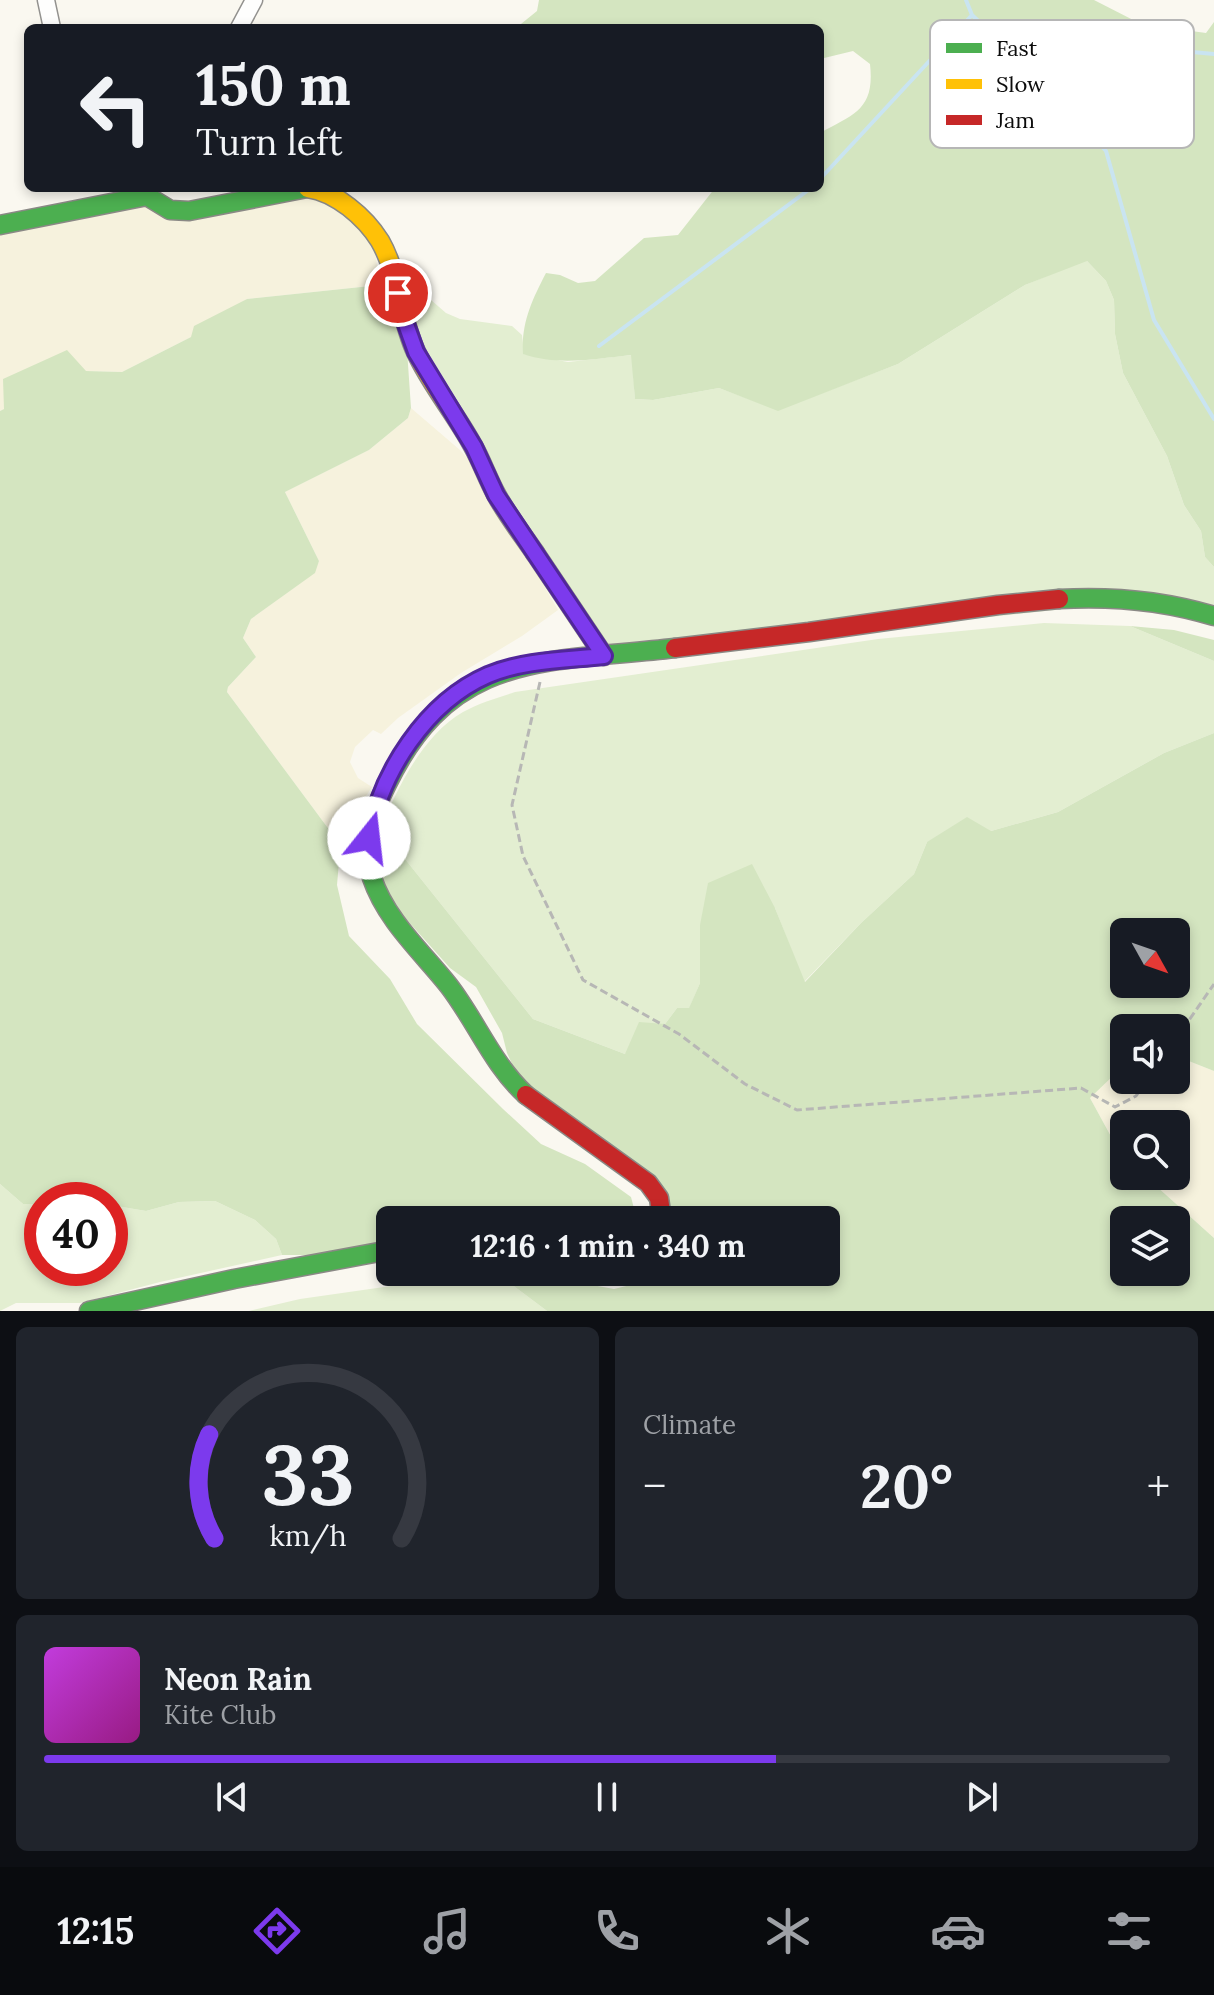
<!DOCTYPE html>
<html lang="en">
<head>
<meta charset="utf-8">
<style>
	body { margin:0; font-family:Lora,serif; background:#20242c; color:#f1f3f6; height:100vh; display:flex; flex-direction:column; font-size:30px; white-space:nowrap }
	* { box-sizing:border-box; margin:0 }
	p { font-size:26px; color:#9ea1a6 }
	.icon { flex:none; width:44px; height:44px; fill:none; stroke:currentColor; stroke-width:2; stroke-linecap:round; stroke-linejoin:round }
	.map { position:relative; height:1311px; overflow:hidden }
	.drawer { display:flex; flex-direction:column; gap:16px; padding:16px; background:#0d0f14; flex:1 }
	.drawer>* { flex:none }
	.hud { position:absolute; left:24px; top:24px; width:800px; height:168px; border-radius:12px; box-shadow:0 4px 12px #0003; background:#171b24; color:#f1f3f6; overflow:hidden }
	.needle { width:52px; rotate:130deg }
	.controls { position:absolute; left:1110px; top:918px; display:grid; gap:16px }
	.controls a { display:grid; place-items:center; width:80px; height:80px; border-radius:12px; background:#171b24; box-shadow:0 4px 12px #0003; font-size:40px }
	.speed { position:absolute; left:24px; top:1182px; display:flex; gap:16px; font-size:40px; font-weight:700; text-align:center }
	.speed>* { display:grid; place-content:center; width:104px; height:104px; border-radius:50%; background:#171b24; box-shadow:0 4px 12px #0003; line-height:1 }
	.speed .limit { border:12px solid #d22; background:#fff; color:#111 }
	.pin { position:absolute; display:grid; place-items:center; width:68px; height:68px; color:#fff; margin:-34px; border:4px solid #fff; border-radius:50%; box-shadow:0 2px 8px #0007 }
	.me { position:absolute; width:88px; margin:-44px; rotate:16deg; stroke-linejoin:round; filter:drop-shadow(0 0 6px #0008) }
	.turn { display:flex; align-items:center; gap:28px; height:168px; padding:0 40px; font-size:36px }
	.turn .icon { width:104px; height:104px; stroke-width:2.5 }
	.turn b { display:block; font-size:56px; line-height:68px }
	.big { font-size:60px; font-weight:800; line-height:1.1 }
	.drawer .card { flex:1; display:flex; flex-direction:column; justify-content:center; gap:12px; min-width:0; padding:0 28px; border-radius:12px; background:#20242c }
	.drawer .dial { align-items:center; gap:0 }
	.dial svg { height:208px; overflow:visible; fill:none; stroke:#363941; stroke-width:7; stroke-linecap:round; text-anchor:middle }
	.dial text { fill:#f1f3f6; stroke:none }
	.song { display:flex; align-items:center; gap:24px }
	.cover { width:96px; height:96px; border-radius:12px; background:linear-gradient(135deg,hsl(290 70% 55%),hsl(310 70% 35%)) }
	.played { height:8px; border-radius:4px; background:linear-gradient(90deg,#7c3aed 65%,#363941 65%) }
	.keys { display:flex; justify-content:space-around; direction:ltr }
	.heat { display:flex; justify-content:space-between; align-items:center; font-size:44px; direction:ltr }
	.drawer .tiles { flex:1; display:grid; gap:16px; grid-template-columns:1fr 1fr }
	.card:last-child { grid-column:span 2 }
	.trip { position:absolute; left:376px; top:1206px; width:464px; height:80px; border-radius:12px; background:#171b24; box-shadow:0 4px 12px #0003; font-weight:800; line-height:80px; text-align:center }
	.menu { display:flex; height:128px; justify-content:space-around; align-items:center; background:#090b0e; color:#9ea1a6 }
	.menu .icon { width:56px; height:56px }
	.menu .selected { color:#7c3aed }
	.menu b { font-size:36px; color:#f1f3f6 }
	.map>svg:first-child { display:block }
	.farmland { fill:#f6f2dd }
	.green { fill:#e3eed1 }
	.forest { fill:#d4e5c0; fill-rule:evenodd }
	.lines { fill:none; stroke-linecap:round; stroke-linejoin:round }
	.stream { stroke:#c9e4f1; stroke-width:4 }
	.street-casing { stroke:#93928f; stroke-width:19 }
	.fast-casing { stroke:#8a8985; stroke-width:21 }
	.slow-casing { stroke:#8a8985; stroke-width:21 }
	.jam-casing { stroke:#8a8985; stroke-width:21 }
	.path { stroke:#b7b7b5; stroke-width:3; stroke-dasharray:8 4; stroke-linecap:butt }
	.street { stroke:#fefefd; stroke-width:16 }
	.fast { stroke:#4caf50; stroke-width:18 }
	.slow { stroke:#ffc107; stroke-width:18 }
	.jam { stroke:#c62828; stroke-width:18 }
	.route-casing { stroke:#51269a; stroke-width:20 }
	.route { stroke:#7c3aed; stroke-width:14 }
	.key { fill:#fff; stroke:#b6b6b6; stroke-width:2 }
	.key-label { font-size:22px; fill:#0c0c0c }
</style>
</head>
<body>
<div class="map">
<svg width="1214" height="1311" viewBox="0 0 1214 1311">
	<rect width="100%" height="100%" fill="#faf8f0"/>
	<path class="farmland" d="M311,192L373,238L380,285L247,299L191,337L122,372L86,371L0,411V227L104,206Z
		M411,408L460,450L476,468L558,610L522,636L461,673L398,718L381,734L373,730L355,747L350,762L358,778L372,787L361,804L352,846L339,843L227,692L228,687L256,657L243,638L251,619L314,573L319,561L285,492L369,450L408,418Z
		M1176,1056L1214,1071V1238L1145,1176H1176V1124H1124V1156L1119,1151L1090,1098L1116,1072L1124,1070V1080H1176Z"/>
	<path class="green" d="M1086,260L1106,281L1114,300L1115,334L1123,373L1167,456L1184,505L1201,531L1205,557L1214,567V610L1164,598L598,660L420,343L406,296L431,300L446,313L460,319L512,326L522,335L524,354L568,362L632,355L635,399L653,400L719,388L778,410L898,364L1025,285Z
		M1044,623L1130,626L1214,661V733L1164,753L1058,812L991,831L927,842L914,874L861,923L804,982L775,908L700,926V983L689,1009L677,1008L665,1024L625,1054L533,1019L381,829C396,789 424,734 463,712C479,703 497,698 515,692L878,639Z
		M0,1184L23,1204H42V1268H110V1205L146,1211L179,1202L215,1201L255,1220L276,1239L282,1255L160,1282L80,1303H16L0,1311Z
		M440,1279L511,1284L547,1311H249L300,1299Z"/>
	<path class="forest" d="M539,0H1094L1141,24L1206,33L1214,22V567L1205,557L1201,531L1184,505L1167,456L1123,373L1115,334L1114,300L1106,281L1087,261L1025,285L898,364L778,411L719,388L653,400L635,399L631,355C594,359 559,366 523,354C521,323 532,300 546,273L560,275L578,283L595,281L644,238L678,235L715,188H820V133C855,114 875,109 870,64L853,51L820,59V28H516L537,11Z
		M380,285L407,350L411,408L408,418L369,450L285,492L319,561L315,573L251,619L243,638L256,657L228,687L227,692L339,843L352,846L339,862L337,885L349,936L390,979L417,1024L503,1109L541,1144L585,1164L631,1197L637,1220H390V1248L337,1255H282L276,1239L255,1220L215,1201L179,1202L146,1211L110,1205V1200H42V1204H23L0,1184V411L4,409L3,379L67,350L86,371L122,372L191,337L194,326L247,299Z
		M1130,626L1174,630L1214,640V661Z
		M1214,733V1071L1176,1056V1028H1124V1070L1116,1073L1090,1098L1119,1151L1124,1156V1176H1145L1214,1238V1311H547L511,1284L565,1280L614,1289L655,1279L659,1272H826V1220H675L653,1183L522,1085L507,1053L502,1033L476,987L450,968L381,891L374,870L381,829L533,1019L625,1054L639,1022L665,1024L677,1008H689L700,983V925L708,883L752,864L775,908L805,982L861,923L914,874L927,842L967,817L991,831L1058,812L1164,753ZM1124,932H1176V984H1124ZM1124,1220H1176V1272H1124Z"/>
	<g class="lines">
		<path class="stream" d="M966,0L972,15L1029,69L1094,43L1214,54
			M1029,69L1106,151L1154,320L1214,419
			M820,179L972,15
			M599,346L811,188"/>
		<defs>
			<path id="street" d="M46,0L52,28
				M239,28L254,0"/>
			<path id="fast" d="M0,225L147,196L170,210L189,211L307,188
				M535,553L604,656
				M1059,599C1113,596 1162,600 1214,616
				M526,1095C493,1065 476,1021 449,986C422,952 386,920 372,878C361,845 372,813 387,784C452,650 546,663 675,648
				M89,1311L234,1279L390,1250"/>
			<path id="slow" d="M308,188C336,192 365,217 380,241C400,276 399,316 416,352C431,385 456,414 473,446C482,462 488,480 497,496C508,516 522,534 535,553"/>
			<path id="jam" d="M675,648L809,632L998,605L1059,599
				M526,1095L648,1183L659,1198L662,1220"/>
		</defs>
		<use href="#street" class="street-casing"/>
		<use href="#fast" class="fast-casing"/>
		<use href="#slow" class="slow-casing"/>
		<use href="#jam" class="jam-casing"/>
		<path class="path" d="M540,682L512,805L523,856L583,980L679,1034L745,1084L797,1110L1081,1088L1115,1107L1136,1096L1147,1080
			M1176,1039L1214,984"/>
		<use href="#street" class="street"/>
		<use href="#fast" class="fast"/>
		<use href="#slow" class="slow"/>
		<use href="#jam" class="jam"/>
	</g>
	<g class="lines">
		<defs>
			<path id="route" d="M369,838C380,773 426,702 488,675C523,660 567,660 604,656L496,495L474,447L416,352L402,313L398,293"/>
		</defs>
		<use href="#route" class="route-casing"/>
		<use href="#route" class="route"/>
	</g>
	<rect x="930" y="20" width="264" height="128" rx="12" class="key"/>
	<rect x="946" y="43" width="36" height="10" fill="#4caf50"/>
	<rect x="946" y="79" width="36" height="10" fill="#ffc107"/>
	<rect x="946" y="115" width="36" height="10" fill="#c62828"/>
	<g class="key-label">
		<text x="996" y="56">Fast</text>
		<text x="996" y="92">Slow</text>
		<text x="996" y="128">Jam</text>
	</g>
</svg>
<div class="controls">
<a><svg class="needle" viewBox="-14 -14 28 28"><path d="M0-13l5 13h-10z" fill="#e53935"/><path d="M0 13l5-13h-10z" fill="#9ea1a6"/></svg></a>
<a><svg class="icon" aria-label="sound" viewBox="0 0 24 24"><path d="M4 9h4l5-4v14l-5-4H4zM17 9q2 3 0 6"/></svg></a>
<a><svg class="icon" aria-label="search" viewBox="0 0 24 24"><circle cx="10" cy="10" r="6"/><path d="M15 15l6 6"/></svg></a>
<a><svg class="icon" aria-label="layers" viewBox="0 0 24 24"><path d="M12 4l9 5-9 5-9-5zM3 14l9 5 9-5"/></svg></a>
</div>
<div class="speed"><div class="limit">40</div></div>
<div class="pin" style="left:398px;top:293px;background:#d93025"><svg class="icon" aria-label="arrive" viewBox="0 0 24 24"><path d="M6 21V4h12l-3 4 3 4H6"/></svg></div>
<svg class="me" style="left:369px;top:838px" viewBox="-20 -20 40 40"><circle r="19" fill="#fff"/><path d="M0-13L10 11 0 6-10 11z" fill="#7c3aed"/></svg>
<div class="trip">12:16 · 1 min · 340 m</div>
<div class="hud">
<div class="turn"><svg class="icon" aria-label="left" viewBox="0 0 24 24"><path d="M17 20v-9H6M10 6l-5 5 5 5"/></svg><div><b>150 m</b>Turn left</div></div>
</div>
</div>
<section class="drawer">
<div class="tiles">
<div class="card dial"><svg viewBox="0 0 100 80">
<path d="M14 69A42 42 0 1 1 86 69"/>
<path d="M14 69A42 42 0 0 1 12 29" stroke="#7c3aed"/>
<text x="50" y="56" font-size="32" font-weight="700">33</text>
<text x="50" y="72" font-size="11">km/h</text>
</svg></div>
<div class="card"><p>Climate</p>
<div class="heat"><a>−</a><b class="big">20°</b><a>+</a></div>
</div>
<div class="card">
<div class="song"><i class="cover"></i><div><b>Neon Rain</b><p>Kite Club</p></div></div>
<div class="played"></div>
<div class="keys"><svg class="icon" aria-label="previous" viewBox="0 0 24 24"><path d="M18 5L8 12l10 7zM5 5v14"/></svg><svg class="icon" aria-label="pause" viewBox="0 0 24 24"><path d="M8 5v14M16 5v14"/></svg><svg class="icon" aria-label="next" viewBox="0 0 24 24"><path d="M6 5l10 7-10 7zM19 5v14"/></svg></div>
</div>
</div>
</section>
<nav class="menu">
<b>12:15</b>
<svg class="icon selected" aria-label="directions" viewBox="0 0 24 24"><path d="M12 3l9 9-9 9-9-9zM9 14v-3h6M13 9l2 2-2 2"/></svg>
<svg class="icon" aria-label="music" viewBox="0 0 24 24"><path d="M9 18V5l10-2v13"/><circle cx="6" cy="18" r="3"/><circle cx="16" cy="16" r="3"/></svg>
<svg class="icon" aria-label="phone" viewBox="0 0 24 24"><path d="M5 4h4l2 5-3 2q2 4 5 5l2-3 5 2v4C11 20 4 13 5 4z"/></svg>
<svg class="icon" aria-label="climate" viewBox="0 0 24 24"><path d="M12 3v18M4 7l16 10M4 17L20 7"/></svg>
<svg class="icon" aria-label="car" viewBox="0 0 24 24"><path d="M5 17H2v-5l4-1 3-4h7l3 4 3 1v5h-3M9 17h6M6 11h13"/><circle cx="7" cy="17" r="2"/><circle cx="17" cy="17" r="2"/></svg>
<svg class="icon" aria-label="filters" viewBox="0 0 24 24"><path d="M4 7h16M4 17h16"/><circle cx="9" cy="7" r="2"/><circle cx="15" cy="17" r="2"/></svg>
</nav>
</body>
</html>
